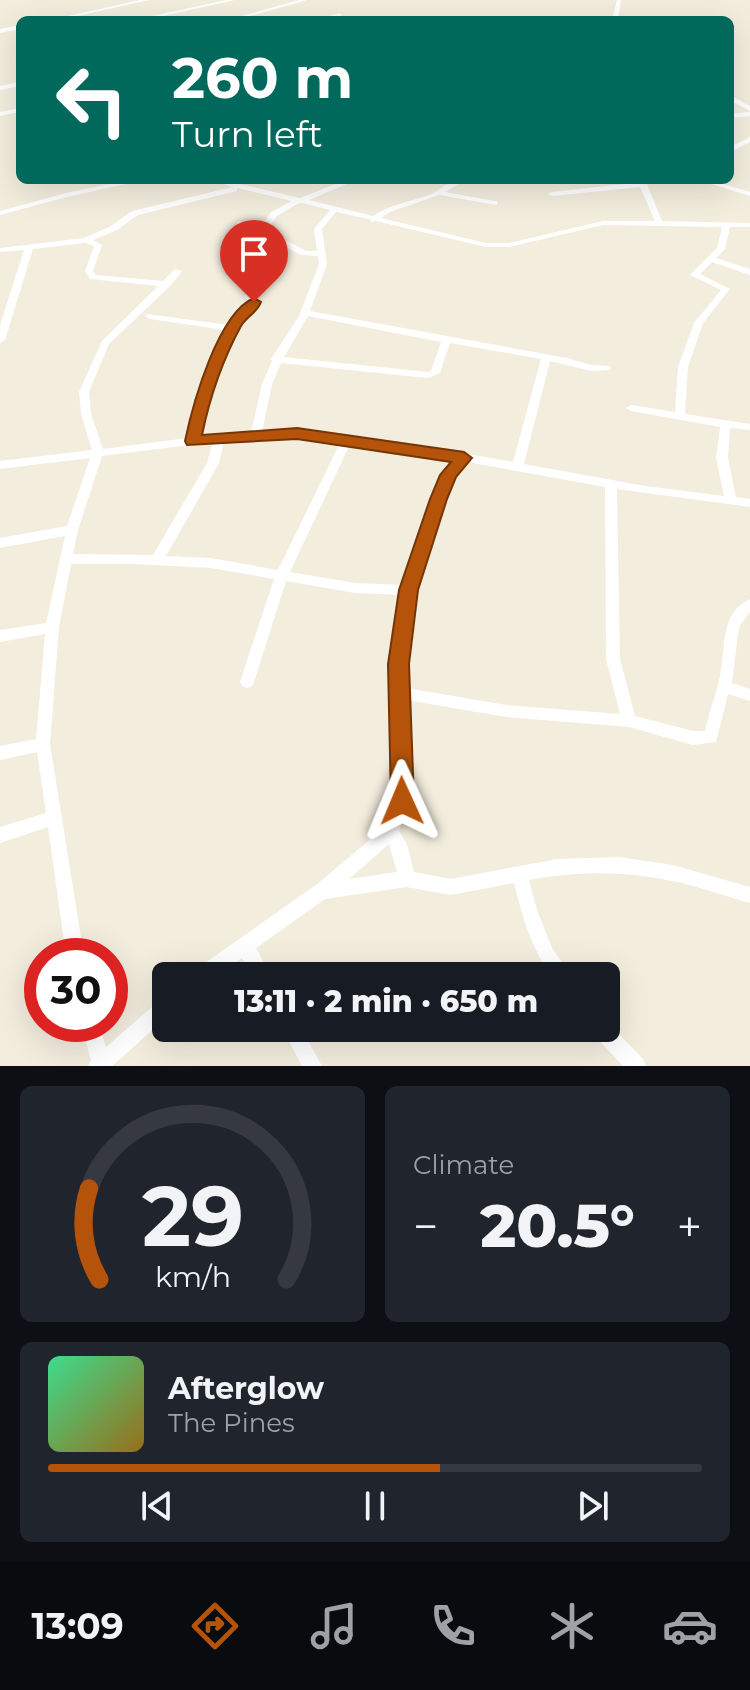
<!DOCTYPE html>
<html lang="en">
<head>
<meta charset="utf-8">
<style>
	body { margin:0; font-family:Montserrat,sans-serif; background:#20242c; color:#f1f3f6; height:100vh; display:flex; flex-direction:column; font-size:30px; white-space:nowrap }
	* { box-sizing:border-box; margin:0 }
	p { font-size:26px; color:#9ea1a6 }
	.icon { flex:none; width:44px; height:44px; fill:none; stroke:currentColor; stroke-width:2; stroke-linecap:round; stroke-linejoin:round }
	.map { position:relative; height:1066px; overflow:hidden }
	.drawer { display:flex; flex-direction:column; gap:20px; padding:20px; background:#0d0f14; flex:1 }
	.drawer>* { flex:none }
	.hud { position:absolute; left:16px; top:16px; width:718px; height:168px; border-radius:12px; box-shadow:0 8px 32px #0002; background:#00695c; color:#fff; overflow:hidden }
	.speed { position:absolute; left:24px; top:938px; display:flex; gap:16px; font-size:40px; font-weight:700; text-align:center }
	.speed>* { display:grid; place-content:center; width:104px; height:104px; border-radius:50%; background:#171b24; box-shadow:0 8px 32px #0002; line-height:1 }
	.speed .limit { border:12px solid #d22; background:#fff; color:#111 }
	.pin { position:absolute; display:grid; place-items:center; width:68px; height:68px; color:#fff; margin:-82px -34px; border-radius:50% 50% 50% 0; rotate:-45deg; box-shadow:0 0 8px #0007 }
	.pin .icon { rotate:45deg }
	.me { position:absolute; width:88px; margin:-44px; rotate:359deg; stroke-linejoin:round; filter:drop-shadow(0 0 6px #0008) }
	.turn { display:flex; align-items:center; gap:28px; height:168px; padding:0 24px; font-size:36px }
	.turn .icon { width:104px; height:104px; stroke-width:2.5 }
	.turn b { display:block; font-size:56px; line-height:68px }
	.big { font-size:60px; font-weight:800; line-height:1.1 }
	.drawer .card { flex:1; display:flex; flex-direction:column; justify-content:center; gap:12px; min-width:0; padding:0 28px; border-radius:12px; background:#20242c }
	.drawer .dial { align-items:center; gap:0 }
	.dial svg { height:208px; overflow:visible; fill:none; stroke:#363941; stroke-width:7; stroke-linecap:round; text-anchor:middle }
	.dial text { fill:#f1f3f6; stroke:none }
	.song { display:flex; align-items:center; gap:24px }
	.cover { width:96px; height:96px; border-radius:12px; background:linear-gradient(135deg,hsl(150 70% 55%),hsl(40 70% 35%)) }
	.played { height:8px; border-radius:4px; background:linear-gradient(90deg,#b45309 60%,#363941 60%) }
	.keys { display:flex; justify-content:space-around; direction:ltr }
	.heat { display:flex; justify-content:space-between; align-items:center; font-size:44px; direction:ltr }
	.drawer .tiles { flex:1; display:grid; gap:20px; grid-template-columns:1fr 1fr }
	.card:last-child { grid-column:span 2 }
	.trip { position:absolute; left:152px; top:962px; width:468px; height:80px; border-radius:12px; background:#171b24; box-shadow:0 8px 32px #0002; font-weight:800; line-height:80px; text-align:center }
	.tab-bar { display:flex; height:128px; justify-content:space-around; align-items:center; background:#090b0e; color:#9ea1a6 }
	.tab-bar .icon { width:56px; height:56px }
	.tab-bar .selected { color:#b45309 }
	.tab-bar b { font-size:36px; color:#f1f3f6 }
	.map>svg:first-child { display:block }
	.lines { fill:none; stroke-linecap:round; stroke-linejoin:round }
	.minor { fill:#fff; fill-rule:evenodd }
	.route { fill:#b45309; stroke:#753606; stroke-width:2 }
</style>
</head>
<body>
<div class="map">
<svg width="750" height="1066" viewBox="0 0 750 1066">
	<rect width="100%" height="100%" fill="#f3edde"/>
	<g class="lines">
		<path class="minor" d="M140,0H149L60,20H50Z
			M226,0H235L145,20H134Z
			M299,0H307L236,20H227Z
			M617,0H621L618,20H612Z
			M340,13L342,16L317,20L318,19Z
			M20,25V29L0,33V29Z
			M20,82V86L0,90V86Z
			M730,95L750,106V111L730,100Z
			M20,108V112L0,116V112Z
			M750,112V116L730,118V114Z
			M750,137V142L730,152V147Z
			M129,180H144L67,197L0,215V211L66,193Z
			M210,180H223L300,198L346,180H356L309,200L373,216C390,204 410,202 429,195C441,189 450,180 465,180L445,192L494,201H497V205L439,195L390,212L381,218L486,243H509L603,221H655L640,187L552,196L548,194L552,192L643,182L647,184L662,221L750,223V227H730L725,249L716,258L750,269V275L712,262L700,274L730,289L703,323L688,367L685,414L750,424V430L730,428L728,458L736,497L750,499V507L617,489L620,659L635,716L693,731H705C709,712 716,695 720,676C726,649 719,613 750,599V612L740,625L738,634L732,683L750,689V701L728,694L716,742L693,745L629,727L506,717L406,700L410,801L399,831L407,844L414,872L451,879L557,859L619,857L673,865L750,887V903C724,896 698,886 672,881C625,871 577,871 529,880L537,910L552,948L571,976H551C532,949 522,916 514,883L451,895L407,887L325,899L256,948L271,976H252L242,958L216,976H192L195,970L316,885L385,827L394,801L391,664L402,595L355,593L286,581L254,682L252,686L247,688L242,686L240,682L274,579L211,568L134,564H71L59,627L50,744L84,956H66L48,827L0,843V827L46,813L37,752L0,760V746L36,739L45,634L0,642V630L46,623L65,536L0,548V538L67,526L90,458L0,469V461L92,450L81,414L79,392L102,341L158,286L90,279L85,271L94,246L85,243L33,249L5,340L0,343V325L24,250L0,252V248L84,238L111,226L132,211L233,187ZM237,188L292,201L271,212L262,226L240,221L236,223L259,230V233L301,255L318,256L319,264L299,316L271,359L272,361L262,384L251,433L199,437L209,392L227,344L242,318L260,305L251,294L248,293L244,296L250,305L237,312L229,325L147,314L145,316L150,319L225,330L204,376L188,438L103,449L91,414L89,392L109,344L170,286L182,271L175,269L163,281L96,275L93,271L102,245L93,240L117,230L138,215L237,191ZM297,204L302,203L330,210L314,229L317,251H306L267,230L277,216ZM336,212L369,219L372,222L376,221L486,247H509L603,225L722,227L717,248L690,275L721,290L694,323L678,367L675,412L631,405L626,408L631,411L720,427L716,458L724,496L645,486L524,464L550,361L591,371L610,370V366L591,365L567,358L310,311L327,264L322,229ZM308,316L441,342L431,371L428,372L284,357ZM450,343L541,359L513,462L424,446L347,435L297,430L262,432L272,384L281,363L428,378L440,373ZM297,438L340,443L278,570L211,558L166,556L219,463L224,441ZM213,442L207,463L153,555L73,554L78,530L102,456ZM350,444L456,460C429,490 417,546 404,585L355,583L290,572ZM467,462L605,487L606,659L620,714L506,705L406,688L405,664L415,590L445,499L454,477ZM389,844L397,872L349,879Z
			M698,180H710L750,192V196Z
			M166,997V1018L112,1066H88L91,1060L81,1024H99L106,1047L160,1000Z
			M606,1021L643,1059L646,1066H623L594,1035L592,1028H606Z
			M282,1028H301L322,1066H302Z"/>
	</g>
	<path class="route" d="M254,298L261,302C257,313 247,316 241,326C222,361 210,396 202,435L297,428L464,452L472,458L456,477L447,499L418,590L409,664L414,801L411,809L402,813L394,809L391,801L388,664L399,590L430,499L440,475L451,462L297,439L187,445L185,441C193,403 218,313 254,298Z"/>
</svg>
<div class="speed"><div class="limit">30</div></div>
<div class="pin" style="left:254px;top:302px;background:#d93025"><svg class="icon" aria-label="arrive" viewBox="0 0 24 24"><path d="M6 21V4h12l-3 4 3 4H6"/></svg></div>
<svg class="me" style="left:402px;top:801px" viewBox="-20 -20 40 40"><path d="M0-17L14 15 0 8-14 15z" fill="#b45309" stroke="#fff" stroke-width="4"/></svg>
<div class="trip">13:11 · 2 min · 650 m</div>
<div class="hud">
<div class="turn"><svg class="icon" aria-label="left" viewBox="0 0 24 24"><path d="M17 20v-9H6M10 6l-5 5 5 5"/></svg><div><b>260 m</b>Turn left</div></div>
</div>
</div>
<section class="drawer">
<div class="tiles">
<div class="card dial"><svg viewBox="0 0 100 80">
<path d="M14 69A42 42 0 1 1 86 69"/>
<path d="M14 69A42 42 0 0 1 10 34" stroke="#b45309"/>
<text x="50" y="56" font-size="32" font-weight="700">29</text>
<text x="50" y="72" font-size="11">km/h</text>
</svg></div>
<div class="card"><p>Climate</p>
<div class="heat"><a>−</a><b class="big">20.5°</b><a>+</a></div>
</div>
<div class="card">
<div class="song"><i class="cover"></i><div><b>Afterglow</b><p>The Pines</p></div></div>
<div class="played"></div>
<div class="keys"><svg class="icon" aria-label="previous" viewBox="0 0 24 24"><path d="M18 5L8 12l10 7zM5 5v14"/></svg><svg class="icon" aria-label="pause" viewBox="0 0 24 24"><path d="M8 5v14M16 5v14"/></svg><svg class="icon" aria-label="next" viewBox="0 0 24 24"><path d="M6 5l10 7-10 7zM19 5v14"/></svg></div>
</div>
</div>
</section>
<nav class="tab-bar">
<b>13:09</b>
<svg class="icon selected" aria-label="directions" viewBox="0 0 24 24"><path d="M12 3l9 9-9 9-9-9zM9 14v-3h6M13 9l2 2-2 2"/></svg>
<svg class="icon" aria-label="music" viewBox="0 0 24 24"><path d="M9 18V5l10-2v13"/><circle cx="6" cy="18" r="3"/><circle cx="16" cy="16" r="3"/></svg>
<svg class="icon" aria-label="phone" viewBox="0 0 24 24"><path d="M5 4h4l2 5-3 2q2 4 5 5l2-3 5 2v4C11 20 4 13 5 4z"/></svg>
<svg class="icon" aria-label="climate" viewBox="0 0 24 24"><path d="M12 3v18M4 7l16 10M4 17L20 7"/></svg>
<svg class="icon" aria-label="car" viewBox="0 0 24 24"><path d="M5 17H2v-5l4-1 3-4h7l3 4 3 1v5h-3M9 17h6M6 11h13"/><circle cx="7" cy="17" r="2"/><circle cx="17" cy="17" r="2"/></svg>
</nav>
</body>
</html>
